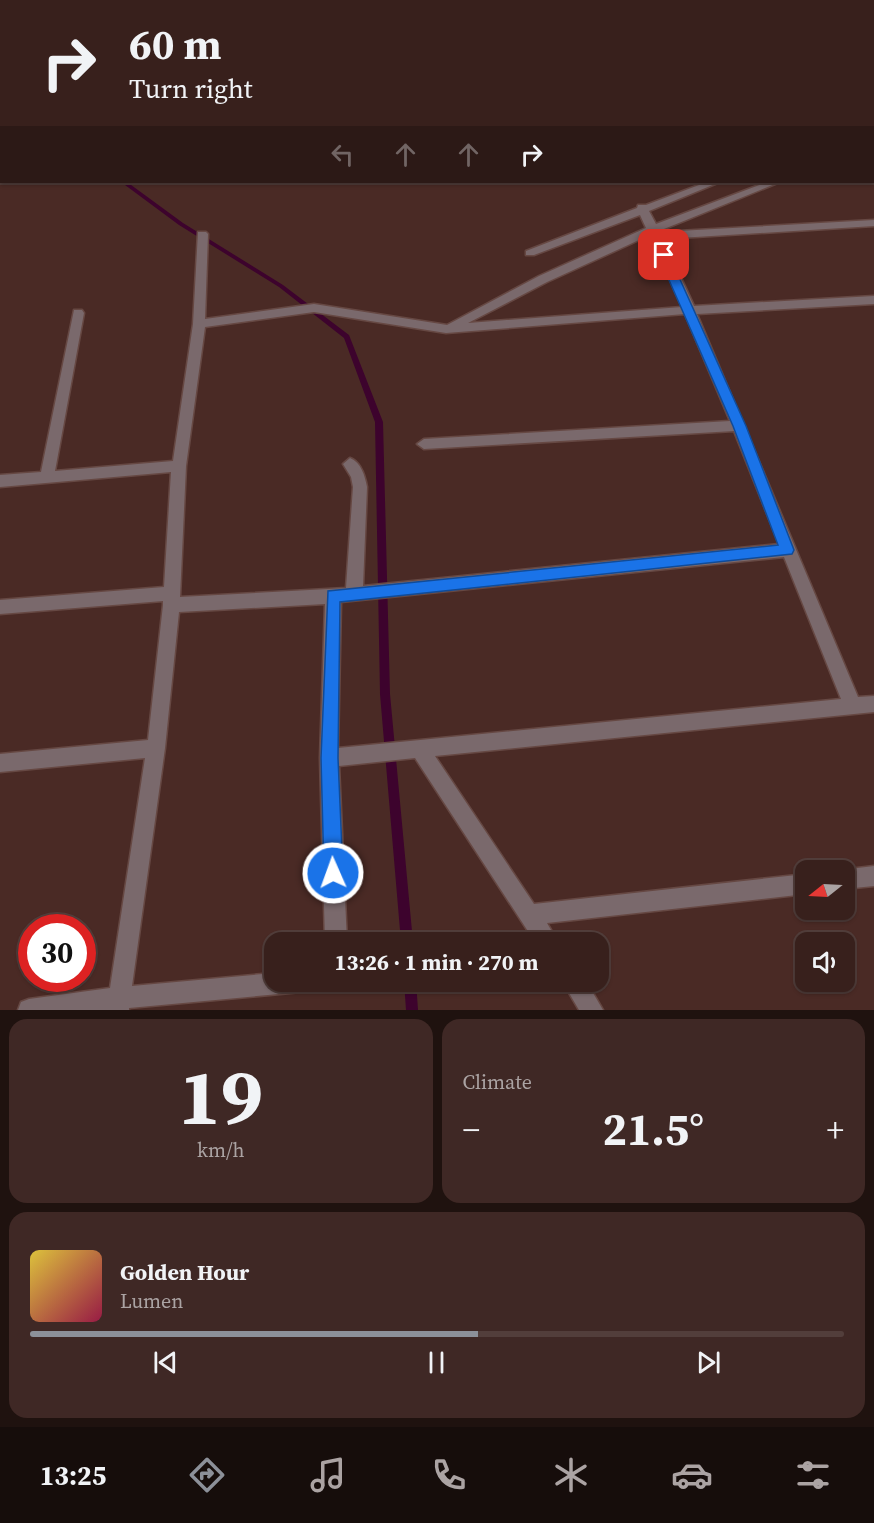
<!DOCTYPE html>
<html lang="en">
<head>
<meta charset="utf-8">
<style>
	body { margin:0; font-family:"Source Serif 4",serif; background:#3f2825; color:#f1f3f6; height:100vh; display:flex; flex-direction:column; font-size:22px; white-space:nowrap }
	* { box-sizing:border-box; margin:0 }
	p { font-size:20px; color:#aba3a3 }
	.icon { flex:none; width:33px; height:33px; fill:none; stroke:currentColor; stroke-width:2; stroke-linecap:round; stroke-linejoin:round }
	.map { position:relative; height:1010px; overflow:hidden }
	.details { display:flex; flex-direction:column; gap:9px; padding:9px; background:#1f120f; flex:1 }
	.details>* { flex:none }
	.hud { position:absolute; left:0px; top:0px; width:874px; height:183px; box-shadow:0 2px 4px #0004,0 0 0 2px #523e3b; background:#38201c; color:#f1f3f6; overflow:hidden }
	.needle { width:39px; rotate:252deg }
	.fabs { position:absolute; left:795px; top:860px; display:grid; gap:12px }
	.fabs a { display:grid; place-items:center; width:60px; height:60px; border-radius:12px; background:#38201c; box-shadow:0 2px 4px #0004,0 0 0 2px #523e3b; font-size:30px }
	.speed { position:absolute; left:18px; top:914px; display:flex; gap:12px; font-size:30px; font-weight:700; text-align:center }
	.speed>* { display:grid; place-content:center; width:78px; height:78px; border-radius:50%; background:#38201c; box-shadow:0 2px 4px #0004,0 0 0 2px #523e3b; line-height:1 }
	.speed .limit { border:9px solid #d22; background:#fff; color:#111 }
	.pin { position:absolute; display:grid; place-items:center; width:51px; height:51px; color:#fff; margin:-26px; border-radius:12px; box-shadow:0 3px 9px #0006 }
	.me { position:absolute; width:66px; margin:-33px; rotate:358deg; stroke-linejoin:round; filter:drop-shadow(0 0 4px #0008) }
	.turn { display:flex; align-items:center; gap:21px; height:126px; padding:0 30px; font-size:27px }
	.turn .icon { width:78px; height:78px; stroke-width:2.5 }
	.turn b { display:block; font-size:42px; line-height:51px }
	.lanes { display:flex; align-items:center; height:57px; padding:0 30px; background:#0003; justify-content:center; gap:30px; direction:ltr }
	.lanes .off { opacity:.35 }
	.big { font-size:45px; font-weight:700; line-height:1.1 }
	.details .widget { flex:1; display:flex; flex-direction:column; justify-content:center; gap:9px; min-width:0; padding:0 21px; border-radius:18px; background:#3f2825 }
	.details .dial { align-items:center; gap:0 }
	.dial b { font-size:78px; line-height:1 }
	.song { display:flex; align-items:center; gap:18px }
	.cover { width:72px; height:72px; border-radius:9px; background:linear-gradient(135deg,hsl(50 70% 55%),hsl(340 70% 35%)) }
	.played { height:6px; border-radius:3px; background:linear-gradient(90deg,#8c9099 55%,#523e3b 55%) }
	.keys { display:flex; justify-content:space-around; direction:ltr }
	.heat { display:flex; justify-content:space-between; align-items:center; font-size:33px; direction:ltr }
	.details .tiles { flex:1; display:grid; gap:9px; grid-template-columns:1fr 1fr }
	.widget:last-child { grid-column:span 2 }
	.trip { position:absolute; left:264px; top:932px; width:345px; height:60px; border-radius:18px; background:#38201c; box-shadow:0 2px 4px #0004,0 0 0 2px #523e3b; font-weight:700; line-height:60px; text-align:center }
	.tab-bar { display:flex; height:96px; justify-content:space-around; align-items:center; background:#160d0b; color:#aba3a3 }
	.tab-bar .icon { width:42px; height:42px }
	.tab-bar .current { color:#8c9099 }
	.tab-bar b { font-size:27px; color:#f1f3f6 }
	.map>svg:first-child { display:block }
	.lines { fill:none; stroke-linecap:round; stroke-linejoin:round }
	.stream { fill:#3d032d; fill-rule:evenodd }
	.minor-casing { stroke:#664843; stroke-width:3 }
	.major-casing { stroke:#664843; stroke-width:3 }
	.minor { fill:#7a696c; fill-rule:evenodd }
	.major { fill:#bf9ca2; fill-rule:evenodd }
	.route { fill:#1a73e8; stroke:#114b97; stroke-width:1.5 }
</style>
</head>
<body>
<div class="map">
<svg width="874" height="1010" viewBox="0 0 874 1010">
	<rect width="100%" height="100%" fill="#4a2a25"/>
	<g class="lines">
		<path class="stream" d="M0,92L2,93V96H0Z
			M121,182H127L183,223L283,285L349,335L383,422L390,694L413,942H401L380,694L375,422L344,338L279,287L179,225Z
			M404,981H416L418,1010H406Z"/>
		<defs>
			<path id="minor" d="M219,0H228L230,2H220Z
				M455,0H463L464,2H456Z
				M685,0L696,2H683Z
				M818,0H828L830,2H819Z
				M873,23H874V28H873Z
				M874,38V44L873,45V39Z
				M873,119H874V125H873Z
				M873,140H874V146H873Z
				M707,182H720L649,211L656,224L767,182H780L659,231L660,232L874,220V226L663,239L694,306L874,296V304L697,314L858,697L874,696V712L435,756L534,904L806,874V894L547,923L558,942H535L415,758L339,766L347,942H325L320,758L325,604L179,612L165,748L132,986L274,973V981H312L309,989L301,992L129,1008V1010H18L21,1002L29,999L110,988L145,758L0,772V754L148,740L163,605V601L0,614V600L164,587L171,472L0,487V475L41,472L74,310H82L84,313L55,471L173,461L193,324L198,232H206L208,234L205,319L314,304L447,325L539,276L646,228L640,215L534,255H526V251L637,208L638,205H646ZM650,235L682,307L468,323L547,282ZM314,312L446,333L685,314L730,421L424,439L417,444L424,449L734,431L779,544L363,586L367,487C365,476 361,462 350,458L343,464L351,477L353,487L346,588L180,597L186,466L205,327ZM784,557L841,699L338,748L341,602Z
				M874,866V886L844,889V870H841Z
				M562,981H586L603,1010H579Z"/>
			<path id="major" d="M172,0H181L170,2Z
				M195,0H205L193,2Z
				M2,84V90L0,91V85Z
				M2,98V104L0,105V99Z"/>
		</defs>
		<use href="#minor" class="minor-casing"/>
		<use href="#major" class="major-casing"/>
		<use href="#minor" class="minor"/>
		<use href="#major" class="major"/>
	</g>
	<path class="route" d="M664,251L669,255L746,426L794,550L792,554L340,602L338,758L343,873L340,879L333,882L327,879L324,873L321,758L328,591L778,545L733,426L658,255Z"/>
</svg>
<div class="fabs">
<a><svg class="needle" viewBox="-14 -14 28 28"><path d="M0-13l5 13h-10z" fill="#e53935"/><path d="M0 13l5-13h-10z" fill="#aba3a3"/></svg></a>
<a><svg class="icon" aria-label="sound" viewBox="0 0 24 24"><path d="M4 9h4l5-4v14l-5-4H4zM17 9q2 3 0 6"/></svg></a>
</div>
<div class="speed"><div class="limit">30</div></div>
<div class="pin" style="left:664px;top:255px;background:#d93025"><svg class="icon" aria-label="arrive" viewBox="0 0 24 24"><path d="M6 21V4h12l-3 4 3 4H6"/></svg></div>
<svg class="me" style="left:333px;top:873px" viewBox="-20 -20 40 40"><circle r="17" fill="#1a73e8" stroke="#fff" stroke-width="3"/><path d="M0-11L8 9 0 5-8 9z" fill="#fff"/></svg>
<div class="trip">13:26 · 1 min · 270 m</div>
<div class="hud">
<div class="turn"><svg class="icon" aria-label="right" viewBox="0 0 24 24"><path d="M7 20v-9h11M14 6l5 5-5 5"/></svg><div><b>60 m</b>Turn right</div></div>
<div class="lanes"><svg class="icon off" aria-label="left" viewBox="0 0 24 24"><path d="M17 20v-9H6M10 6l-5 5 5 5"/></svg><svg class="icon off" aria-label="ahead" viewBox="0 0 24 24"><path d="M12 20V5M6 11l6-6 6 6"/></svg><svg class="icon off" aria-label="ahead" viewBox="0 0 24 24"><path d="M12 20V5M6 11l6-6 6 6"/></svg><svg class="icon" aria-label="right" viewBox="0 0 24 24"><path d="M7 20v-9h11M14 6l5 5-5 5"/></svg></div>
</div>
</div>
<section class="details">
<div class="tiles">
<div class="widget dial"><b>19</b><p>km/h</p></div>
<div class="widget"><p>Climate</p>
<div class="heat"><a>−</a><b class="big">21.5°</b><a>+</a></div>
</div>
<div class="widget">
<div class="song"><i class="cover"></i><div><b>Golden Hour</b><p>Lumen</p></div></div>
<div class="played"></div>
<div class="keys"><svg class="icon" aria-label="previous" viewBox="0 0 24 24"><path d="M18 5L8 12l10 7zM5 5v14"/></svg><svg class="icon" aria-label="pause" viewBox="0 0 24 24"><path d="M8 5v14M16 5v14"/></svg><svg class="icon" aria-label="next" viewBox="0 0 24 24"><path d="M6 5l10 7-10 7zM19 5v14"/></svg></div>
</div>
</div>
</section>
<nav class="tab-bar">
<b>13:25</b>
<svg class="icon current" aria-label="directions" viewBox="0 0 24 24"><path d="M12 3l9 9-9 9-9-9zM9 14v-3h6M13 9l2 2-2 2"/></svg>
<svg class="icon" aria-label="music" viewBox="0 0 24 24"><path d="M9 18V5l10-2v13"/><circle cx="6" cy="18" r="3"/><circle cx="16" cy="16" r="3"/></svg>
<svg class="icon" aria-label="phone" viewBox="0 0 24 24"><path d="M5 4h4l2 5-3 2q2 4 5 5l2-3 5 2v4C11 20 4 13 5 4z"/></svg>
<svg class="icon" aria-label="climate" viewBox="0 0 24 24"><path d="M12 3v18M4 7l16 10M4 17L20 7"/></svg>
<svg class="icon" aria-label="car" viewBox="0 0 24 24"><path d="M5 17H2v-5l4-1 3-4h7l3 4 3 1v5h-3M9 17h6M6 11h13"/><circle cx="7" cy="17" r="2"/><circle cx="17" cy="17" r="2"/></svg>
<svg class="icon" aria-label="filters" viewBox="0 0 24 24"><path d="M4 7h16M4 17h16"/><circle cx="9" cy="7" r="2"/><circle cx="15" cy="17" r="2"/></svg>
</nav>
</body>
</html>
